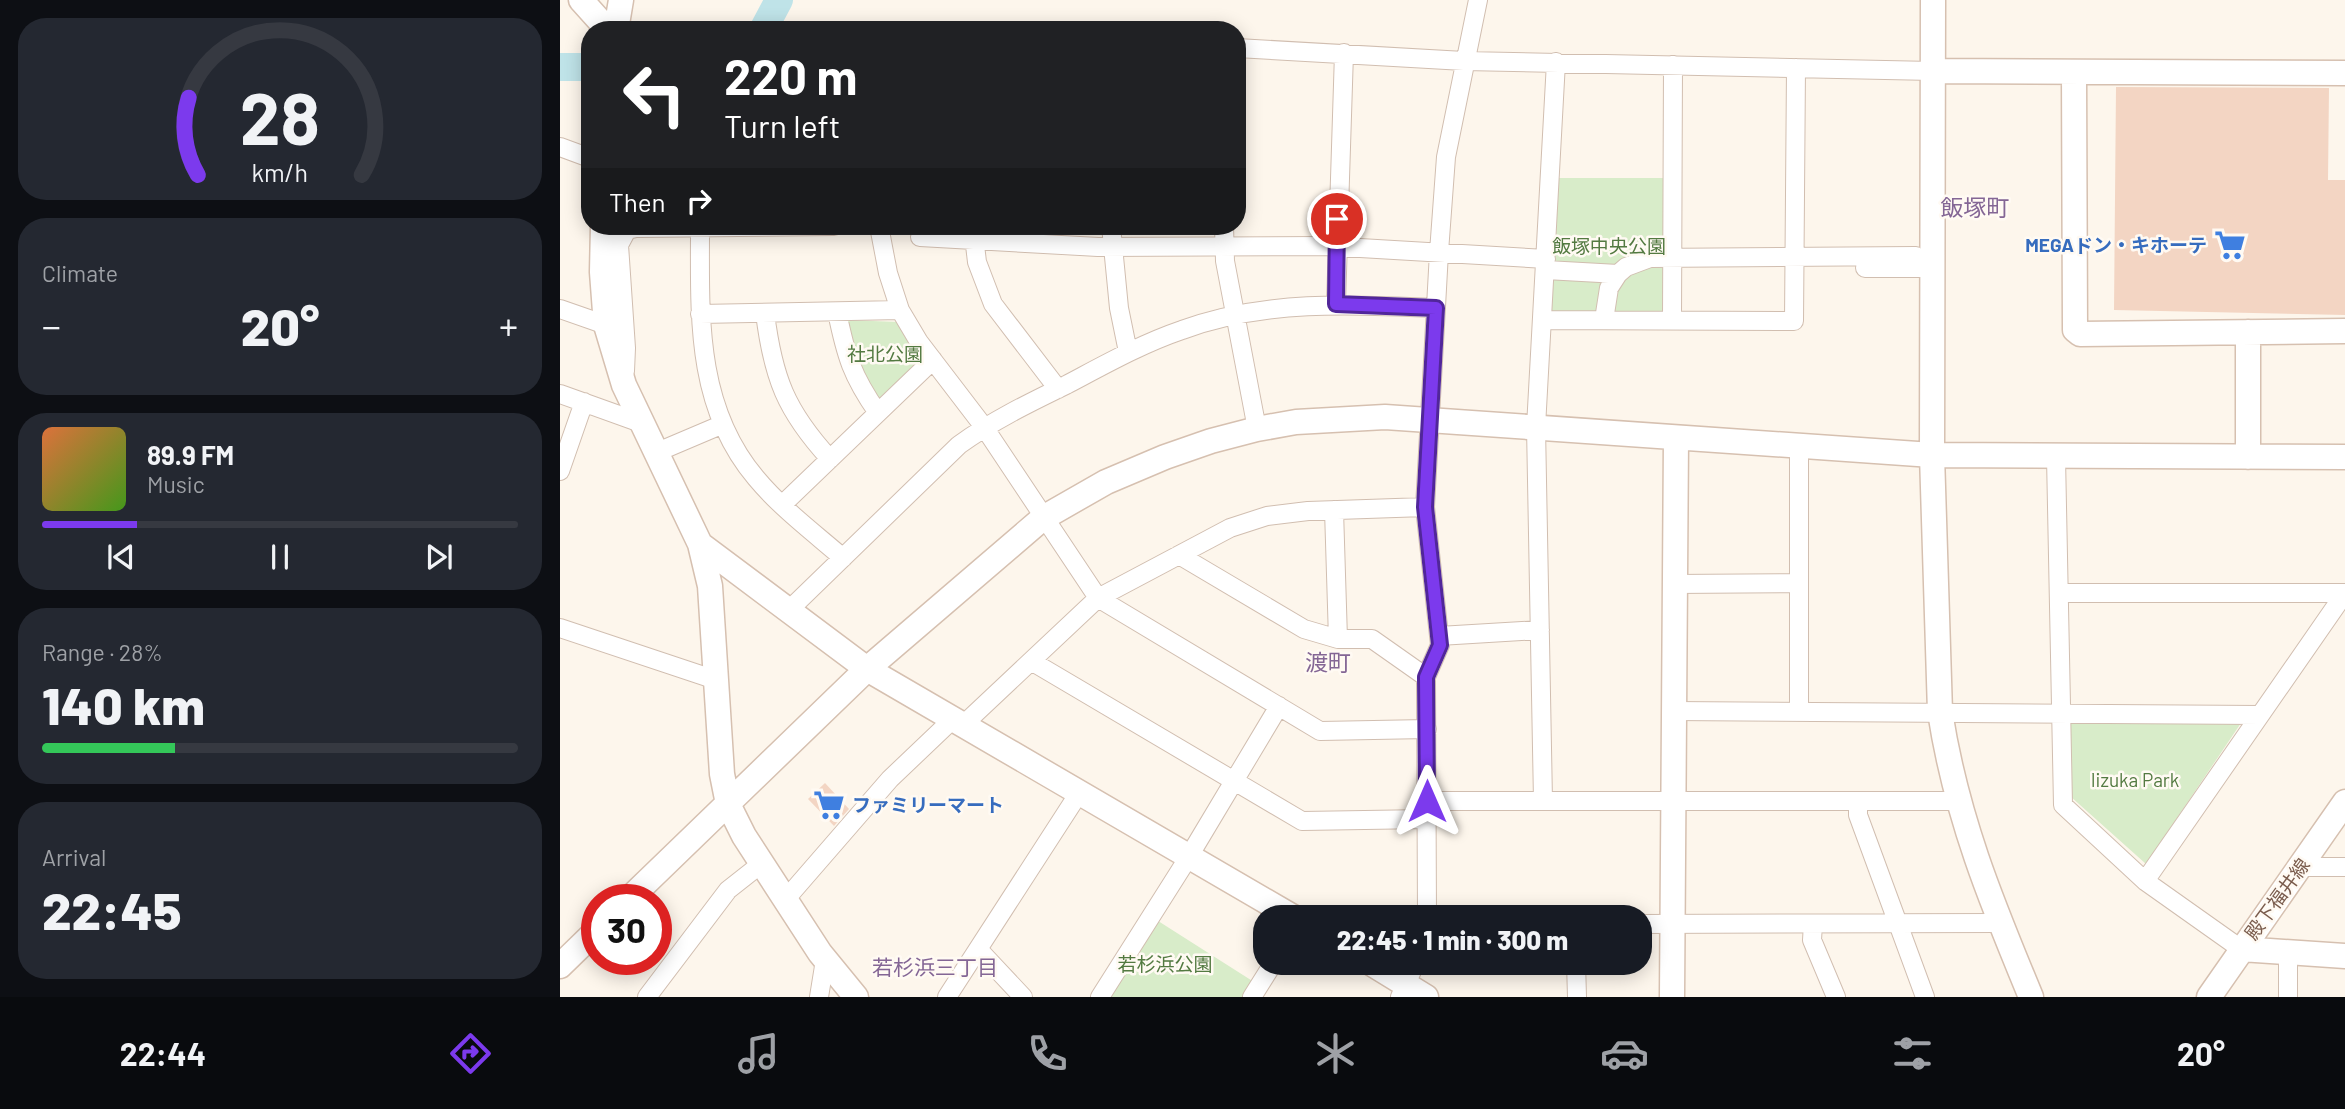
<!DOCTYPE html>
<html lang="en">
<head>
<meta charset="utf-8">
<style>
	body { margin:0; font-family:Barlow,"Noto Sans JP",sans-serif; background:#242831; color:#f1f3f6; height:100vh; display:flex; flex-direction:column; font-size:26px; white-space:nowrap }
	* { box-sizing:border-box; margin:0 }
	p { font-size:23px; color:#9ea1a6 }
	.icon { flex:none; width:38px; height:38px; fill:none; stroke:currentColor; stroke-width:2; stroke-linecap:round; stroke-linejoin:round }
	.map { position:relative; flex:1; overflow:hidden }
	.sheet { display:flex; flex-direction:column; gap:18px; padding:18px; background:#0d0f14; width:560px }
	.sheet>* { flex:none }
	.banner { position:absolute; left:21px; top:21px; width:665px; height:214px; border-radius:28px; box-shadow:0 4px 18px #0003; background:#202124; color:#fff; overflow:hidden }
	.speed { position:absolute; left:21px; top:884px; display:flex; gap:14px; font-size:35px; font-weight:700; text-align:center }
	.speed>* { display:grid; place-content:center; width:91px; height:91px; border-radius:50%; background:#171b24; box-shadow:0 4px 18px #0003; line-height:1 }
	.speed .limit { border:10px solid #d22; background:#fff; color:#111 }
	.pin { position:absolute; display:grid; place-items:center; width:60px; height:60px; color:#fff; margin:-30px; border:4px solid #fff; border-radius:50%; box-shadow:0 2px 7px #0007 }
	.me { position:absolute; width:77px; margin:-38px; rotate:0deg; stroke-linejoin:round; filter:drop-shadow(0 0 5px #0008) }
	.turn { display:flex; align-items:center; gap:24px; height:147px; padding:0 28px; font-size:32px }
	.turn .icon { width:91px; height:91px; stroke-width:2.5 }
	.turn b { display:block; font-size:49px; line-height:60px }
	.then { display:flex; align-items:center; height:66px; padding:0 28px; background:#0003; gap:14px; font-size:26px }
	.big { font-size:52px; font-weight:800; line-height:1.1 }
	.sheet .widget { flex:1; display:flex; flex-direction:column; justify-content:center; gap:10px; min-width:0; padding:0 24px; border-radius:28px; background:#242831 }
	.sheet .dial { align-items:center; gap:0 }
	.dial svg { height:182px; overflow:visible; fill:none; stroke:#363941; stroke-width:7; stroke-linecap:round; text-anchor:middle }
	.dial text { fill:#f1f3f6; stroke:none }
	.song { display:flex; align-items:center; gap:21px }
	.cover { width:84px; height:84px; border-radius:10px; background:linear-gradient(135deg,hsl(20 70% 55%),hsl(100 70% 35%)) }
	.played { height:7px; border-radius:4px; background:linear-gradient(90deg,#7c3aed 20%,#363941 20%) }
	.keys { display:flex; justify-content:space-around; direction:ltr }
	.heat { display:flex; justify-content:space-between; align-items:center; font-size:38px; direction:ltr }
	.charge { height:10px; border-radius:5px; background:linear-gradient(90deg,#34c759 28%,#363941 0) }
	.trip { position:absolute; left:693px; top:905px; width:399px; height:70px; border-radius:28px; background:#171b24; box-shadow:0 4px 18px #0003; font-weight:800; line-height:70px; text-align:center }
	.dock { display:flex; height:112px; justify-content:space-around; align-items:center; background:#090b0e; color:#9ea1a6 }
	.dock .icon { width:49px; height:49px }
	.dock .selected { color:#7c3aed }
	.dock b { font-size:32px; color:#f1f3f6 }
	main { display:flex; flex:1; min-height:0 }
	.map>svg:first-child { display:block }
	.green { fill:#d8ecc9 }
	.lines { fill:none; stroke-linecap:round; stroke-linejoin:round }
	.river { stroke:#bfe3e8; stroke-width:28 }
	.building { fill:#f3d5c3 }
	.street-casing { stroke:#d1beb0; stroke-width:20 }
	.secondary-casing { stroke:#d6c0b0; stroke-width:27 }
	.street { stroke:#fff; stroke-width:18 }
	.secondary { stroke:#fff; stroke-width:24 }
	.route-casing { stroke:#51269a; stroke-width:18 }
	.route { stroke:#7c3aed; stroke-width:12 }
	.labels { text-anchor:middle; stroke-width:5; stroke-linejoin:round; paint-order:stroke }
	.shop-label { font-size:19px; font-weight:bold; fill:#366cbe; stroke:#fffaf3; text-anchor:end }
	.park-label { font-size:19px; fill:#537a41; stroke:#fffaf3 }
	.street-label { font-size:19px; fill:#7a5c4d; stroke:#fffaf3 }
	.neighbourhood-label { font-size:21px; fill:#846695; stroke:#fffaf3 }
	.quarter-label { font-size:23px; fill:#846695; stroke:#fffaf3 }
</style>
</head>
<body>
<main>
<section class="sheet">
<div class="widget dial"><svg viewBox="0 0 100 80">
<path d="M14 69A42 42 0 1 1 86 69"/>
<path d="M14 69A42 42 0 0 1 10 35" stroke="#7c3aed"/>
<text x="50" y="56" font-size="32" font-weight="700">28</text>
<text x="50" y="72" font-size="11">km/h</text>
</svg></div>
<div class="widget"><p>Climate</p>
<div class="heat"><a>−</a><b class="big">20°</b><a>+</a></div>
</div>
<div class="widget">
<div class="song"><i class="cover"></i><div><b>89.9 FM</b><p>Music</p></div></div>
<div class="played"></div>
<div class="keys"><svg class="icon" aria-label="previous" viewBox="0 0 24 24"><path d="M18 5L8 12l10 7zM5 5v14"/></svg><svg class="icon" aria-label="pause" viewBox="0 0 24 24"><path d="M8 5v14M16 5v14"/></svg><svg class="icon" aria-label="next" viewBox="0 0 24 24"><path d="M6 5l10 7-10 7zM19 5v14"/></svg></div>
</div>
<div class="widget"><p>Range · 28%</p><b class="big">140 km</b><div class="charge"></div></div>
<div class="widget"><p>Arrival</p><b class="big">22:45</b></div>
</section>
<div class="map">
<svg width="1785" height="997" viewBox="0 0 1785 997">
	<rect width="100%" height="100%" fill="#fdf6ec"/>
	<path class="green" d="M996,178H1106L1104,315L990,314Z
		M286,320L339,322L363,359L319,402L303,379Z
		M1681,723L1586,864L1510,796L1508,724Z
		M595,919L694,982L684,997H546Z"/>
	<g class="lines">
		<path class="river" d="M203,30L219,0
			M0,67H30"/>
	</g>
	<path class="building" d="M1556,87L1769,88L1768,180H1785V315L1554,310Z
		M265,783L289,809L274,826L248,799Z"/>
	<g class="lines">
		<defs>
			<path id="street" d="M677,48L904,61L1373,71
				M0,147L30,158
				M319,226L328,273L340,310L359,342L424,427L538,598L760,731L867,729
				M551,226L559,308L568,352
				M664,226L665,261L697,429
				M140,227C140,315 135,406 196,478C221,508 253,532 283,558
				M413,228L417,262L433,304L498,389
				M360,237L538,247L766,246L986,259
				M1305,268H1373
				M986,270L1058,274L1066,267L1090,258L1356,256
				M776,304L784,53
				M0,309L46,325
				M277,312C286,356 292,376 318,413
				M205,313C213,378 226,411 270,459
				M140,314L340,310
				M983,320L1234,321L1236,68
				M1044,320L1049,288L1058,274
				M1112,320L1113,65
				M65,371L66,348L59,245L67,230L76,228L274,226
				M0,394L81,423
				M95,453L161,425
				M1496,457L1503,805L1585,881L1681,949
				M0,471L24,402
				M222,505L373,360
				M774,510L778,639
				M619,555L744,629L778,639H812L866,677
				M1113,584L1239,583
				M1499,593H1785
				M229,610L399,445C432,421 469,403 506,385C544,365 581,344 622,330C703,300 791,304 876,308
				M0,628L156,680
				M879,636L980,630
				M471,661L742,821L867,819
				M1112,711L1700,715
				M1239,712V446
				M403,725L538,598L670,528L707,516L748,511L865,507
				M867,801H1397
				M983,801L976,427L996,62
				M1298,801V815L1365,997
				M1740,867H1785
				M1585,881L1785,593
				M225,900L330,779L393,719
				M867,917L866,677L880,645L865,507L879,252L886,157L918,0
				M1080,924L1440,923
				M1253,924L1252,940L1276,997
				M418,949L463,997
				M1728,953V997
				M1016,962L1017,997
				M87,997L168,890L201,864
				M259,997L265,960
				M387,997L519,793
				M540,997L628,858L719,706
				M692,997L714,962
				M840,997L856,962"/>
			<path id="secondary" d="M21,0L48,30
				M1373,0L1372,455L1785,457
				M56,30L61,0
				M1373,71L1785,73
				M1514,73L1515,330L1520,334L1785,331
				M43,226L42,272L46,325L64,385L140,544L150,586L162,774L168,804L184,836L260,953L296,997
				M1688,457V332
				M140,544L307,669L733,917
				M68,900L307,669L483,518L546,482L605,457L651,441L697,429L736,422L825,417L1372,455L1380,712C1396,816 1431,901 1471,997
				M1681,949L1785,956
				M809,962L866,997
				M0,966L37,930
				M1112,997L1116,438
				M1649,997L1785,802"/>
		</defs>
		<use href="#street" class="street-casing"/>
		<use href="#secondary" class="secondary-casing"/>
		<use href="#street" class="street"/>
		<use href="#secondary" class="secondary"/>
	</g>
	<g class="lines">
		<defs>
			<path id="route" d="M777,219L776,304L876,308L865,507L880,645L866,677L867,801"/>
		</defs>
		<use href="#route" class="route-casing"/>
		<use href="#route" class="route"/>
	</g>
	<defs>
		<symbol id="supermarket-bare" viewBox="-9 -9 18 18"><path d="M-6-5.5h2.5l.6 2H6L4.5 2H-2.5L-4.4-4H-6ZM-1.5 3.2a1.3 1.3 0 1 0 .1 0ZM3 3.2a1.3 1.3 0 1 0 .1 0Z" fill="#3f7fe0" stroke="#fffaf3" stroke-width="2.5" paint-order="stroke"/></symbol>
	</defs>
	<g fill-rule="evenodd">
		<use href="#supermarket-bare" x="1648" y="223" width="44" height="44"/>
		<use href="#supermarket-bare" x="247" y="783" width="44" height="44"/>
	</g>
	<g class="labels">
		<g class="shop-label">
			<text x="1647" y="252">MEGAドン・キホーテ</text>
			<text x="292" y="812" text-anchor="start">ファミリーマート</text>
		</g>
		<g class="park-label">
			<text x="1049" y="253">飯塚中央公園</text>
			<text x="325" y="361">社北公園</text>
			<text x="1575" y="787">Iizuka Park</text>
			<text x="605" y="971">若杉浜公園</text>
		</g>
		<g class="street-label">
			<text transform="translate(1717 899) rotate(-54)" y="7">殿下福井線</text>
		</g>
		<g class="neighbourhood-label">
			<text x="375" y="975">若杉浜三丁目</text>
		</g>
		<g class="quarter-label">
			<text x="1415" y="216">飯塚町</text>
			<text x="768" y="671">渡町</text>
		</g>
	</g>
</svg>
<div class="speed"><div class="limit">30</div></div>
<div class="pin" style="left:777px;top:219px;background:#d93025"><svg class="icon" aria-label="arrive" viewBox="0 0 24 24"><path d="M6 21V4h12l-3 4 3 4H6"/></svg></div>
<svg class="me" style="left:867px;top:801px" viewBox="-20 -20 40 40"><path d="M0-17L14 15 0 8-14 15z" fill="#7c3aed" stroke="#fff" stroke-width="4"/></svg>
<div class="trip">22:45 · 1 min · 300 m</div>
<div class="banner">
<div class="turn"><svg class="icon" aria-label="left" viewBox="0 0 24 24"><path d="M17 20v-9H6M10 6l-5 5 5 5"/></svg><div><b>220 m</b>Turn left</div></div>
<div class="then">Then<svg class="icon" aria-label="right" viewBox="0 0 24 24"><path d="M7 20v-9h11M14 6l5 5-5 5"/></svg></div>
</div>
</div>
</main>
<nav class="dock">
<b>22:44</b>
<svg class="icon selected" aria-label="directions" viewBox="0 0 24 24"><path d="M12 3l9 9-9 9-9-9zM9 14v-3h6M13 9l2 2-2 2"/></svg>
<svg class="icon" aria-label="music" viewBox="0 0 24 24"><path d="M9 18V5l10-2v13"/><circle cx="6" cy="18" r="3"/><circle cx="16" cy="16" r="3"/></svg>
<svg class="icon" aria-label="phone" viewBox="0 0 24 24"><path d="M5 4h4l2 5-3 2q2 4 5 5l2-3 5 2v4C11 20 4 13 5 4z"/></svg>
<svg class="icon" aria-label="climate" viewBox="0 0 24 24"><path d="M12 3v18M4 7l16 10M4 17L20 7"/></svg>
<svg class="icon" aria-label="car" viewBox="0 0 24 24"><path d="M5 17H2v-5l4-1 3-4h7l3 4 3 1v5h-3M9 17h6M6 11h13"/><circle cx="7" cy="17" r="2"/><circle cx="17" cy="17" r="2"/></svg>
<svg class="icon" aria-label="filters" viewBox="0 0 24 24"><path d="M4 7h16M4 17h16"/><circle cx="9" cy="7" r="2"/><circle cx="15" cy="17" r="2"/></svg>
<b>20°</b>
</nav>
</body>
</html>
